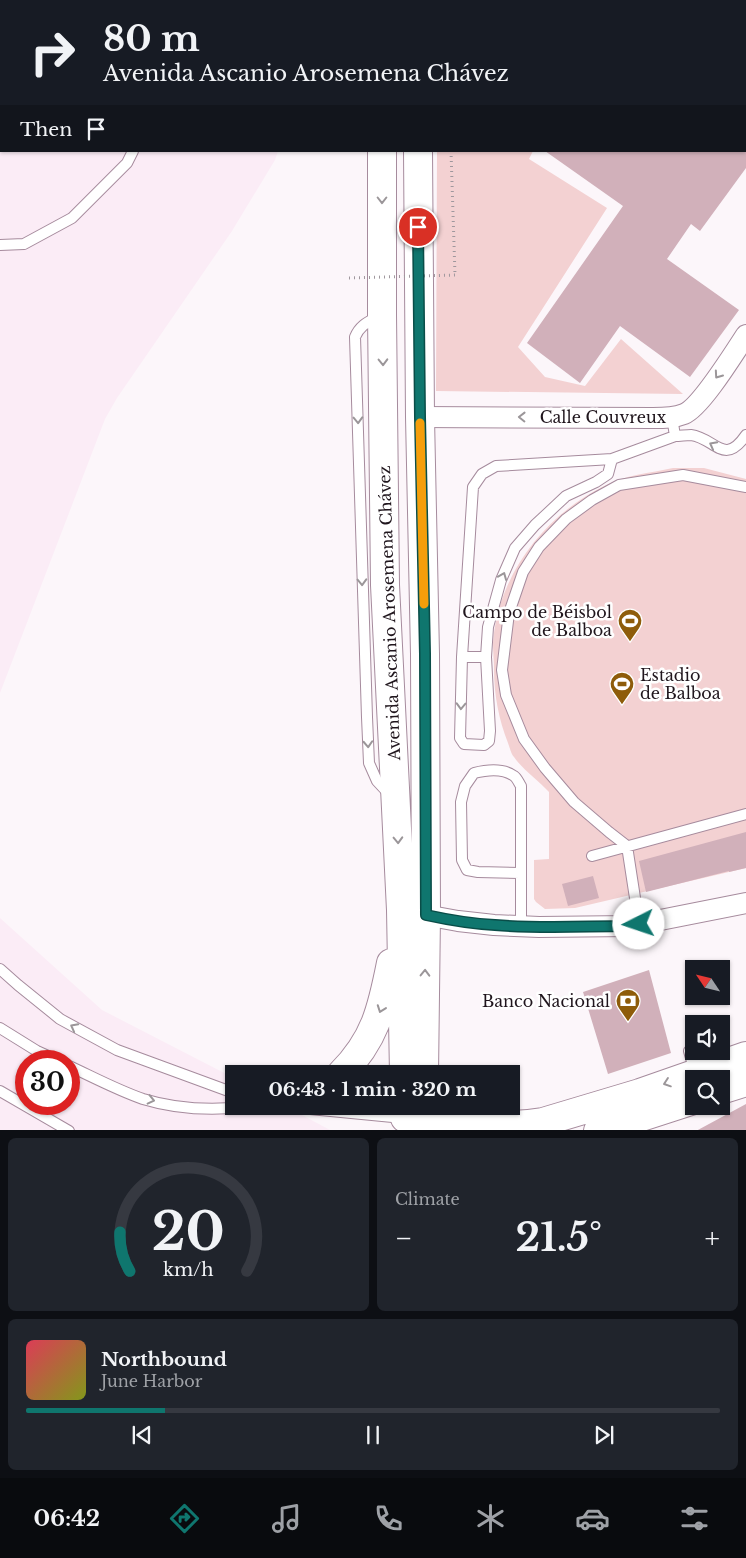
<!DOCTYPE html>
<html lang="en">
<head>
<meta charset="utf-8">
<style>
	body { margin:0; font-family:"Libre Baskerville",serif; background:#20242c; color:#f1f3f6; height:100vh; display:flex; flex-direction:column; font-size:19px; white-space:nowrap }
	* { box-sizing:border-box; margin:0 }
	p { font-size:16px; color:#9ea1a6 }
	.icon { flex:none; width:28px; height:28px; fill:none; stroke:currentColor; stroke-width:2; stroke-linecap:round; stroke-linejoin:round }
	.map { position:relative; height:1130px; overflow:hidden }
	.sheet { display:flex; flex-direction:column; gap:8px; padding:8px; background:#0d0f14; flex:1 }
	.sheet>* { flex:none }
	.banner { position:absolute; left:0px; top:0px; width:746px; height:152px; box-shadow:0 1px 4px #0004; background:#171b24; color:#f1f3f6; overflow:hidden }
	.needle { width:32px; rotate:305deg }
	.tools { position:absolute; left:685px; top:960px; display:grid; gap:10px }
	.tools a { display:grid; place-items:center; width:45px; height:45px; border-radius:0px; background:#171b24; box-shadow:0 1px 4px #0004; font-size:25px }
	.speed { position:absolute; left:15px; top:1050px; display:flex; gap:10px; font-size:25px; font-weight:700; text-align:center }
	.speed>* { display:grid; place-content:center; width:65px; height:65px; border-radius:50%; background:#171b24; box-shadow:0 1px 4px #0004; line-height:1 }
	.speed .limit { border:8px solid #d22; background:#fff; color:#111 }
	.pin { position:absolute; display:grid; place-items:center; width:42px; height:42px; color:#fff; margin:-21px; border:2px solid #fff; border-radius:50%; box-shadow:0 1px 5px #0007 }
	.me { position:absolute; width:55px; margin:-28px; rotate:266deg; stroke-linejoin:round; filter:drop-shadow(0 0 4px #0008) }
	.turn { display:flex; align-items:center; gap:18px; height:105px; padding:0 20px; font-size:22px }
	.turn .icon { width:65px; height:65px; stroke-width:2.5 }
	.turn b { display:block; font-size:35px; line-height:42px }
	.then { display:flex; align-items:center; height:48px; padding:0 20px; background:#0003; gap:10px; font-size:19px }
	.big { font-size:38px; font-weight:700; line-height:1.1 }
	.sheet .tile { flex:1; display:flex; flex-direction:column; justify-content:center; gap:8px; min-width:0; padding:0 18px; border-radius:8px; background:#20242c }
	.sheet .dial { align-items:center; gap:0 }
	.dial svg { height:130px; overflow:visible; fill:none; stroke:#363941; stroke-width:7; stroke-linecap:round; text-anchor:middle }
	.dial text { fill:#f1f3f6; stroke:none }
	.song { display:flex; align-items:center; gap:15px }
	.cover { width:60px; height:60px; border-radius:8px; background:linear-gradient(135deg,hsl(350 70% 55%),hsl(70 70% 35%)) }
	.played { height:5px; border-radius:2px; background:linear-gradient(90deg,#0f766e 20%,#363941 20%) }
	.keys { display:flex; justify-content:space-around; direction:ltr }
	.heat { display:flex; justify-content:space-between; align-items:center; font-size:28px; direction:ltr }
	.sheet .tiles { flex:1; display:grid; gap:8px; grid-template-columns:1fr 1fr }
	.tile:last-child { grid-column:span 2 }
	.trip { position:absolute; left:225px; top:1065px; width:295px; height:50px; border-radius:0px; background:#171b24; box-shadow:0 1px 4px #0004; font-weight:700; line-height:50px; text-align:center }
	.tabs { display:flex; height:80px; justify-content:space-around; align-items:center; background:#090b0e; color:#9ea1a6 }
	.tabs .icon { width:35px; height:35px }
	.tabs .active { color:#0f766e }
	.tabs b { font-size:22px; color:#f1f3f6 }
	.map>svg:first-child { display:block }
	.built { fill:#fbecf6; fill-rule:evenodd }
	.green { fill:#f3d1d2 }
	.building { fill:#d1b0ba }
	.lines { fill:none; stroke-linecap:round; stroke-linejoin:round }
	.lane-casing { stroke:#a68b9d; stroke-width:12 }
	.street-casing { stroke:#a68b9d; stroke-width:22 }
	.primary-casing { stroke:#a68b9d; stroke-width:30 }
	.path { stroke:#9f979d; stroke-width:3; stroke-dasharray:1 4; stroke-linecap:butt }
	.lane { stroke:#fff; stroke-width:10 }
	.street { stroke:#fff; stroke-width:20 }
	.primary { stroke:#fff; stroke-width:28 }
	.path-bridge { stroke:#9f979d; stroke-width:3; stroke-dasharray:1 4; stroke-linecap:butt }
	.oneway { stroke:#9b9699 }
	.route-casing { stroke:#0a4d48; stroke-width:12 }
	.route { stroke:#0f766e; stroke-width:9 }
	.slow { stroke:#f59e0b; stroke-width:9 }
	.labels { text-anchor:middle; stroke-width:5; stroke-linejoin:round; paint-order:stroke }
	.street-label { font-size:16px; fill:#20161d; stroke:#fff }
	.poi-label { font-size:16px; fill:#20161d; stroke:#fff; text-anchor:end }
</style>
</head>
<body>
<div class="map">
<svg width="746" height="1131" viewBox="0 0 746 1131">
	<rect width="100%" height="100%" fill="#fcf6fa"/>
	<path class="built" d="M0,0H329V1H1V151H278L275,160L232,231L117,398L105,419L0,693Z
		M0,918L102,1010L234,1078V1106H285L330,1130H0ZM26,1061H69V1104H26Z"/>
	<path class="green" d="M437,151H533L529,159L607,208L518,347L545,377L585,386L621,339L683,394L436,391Z
		M673,468H704L746,479V868L575,908L545,909L536,902L534,899V860L549,859V792C539,781 522,769 514,757C511,754 510,748 508,743C499,720 494,695 494,670C494,661 493,652 493,643C498,575 544,516 604,486C625,475 650,473 673,468Z"/>
	<path class="building" d="M545,151H746V168L700,231L691,224L667,259L739,310L690,377L620,326L580,383L527,343L623,206Z
		M746,832V868L729,872V871L646,892L639,861Z
		M593,876L599,898L568,906L562,884Z
		M649,970L671,1053L608,1074L583,992Z
		M746,1104V1131H696Z"/>
	<g class="lines">
		<defs>
			<path id="lane" d="M164,0L165,1
				M0,27H1
				M0,116H1
				M0,245L24,244L72,218L127,163L133,151
				M379,316C368,322 360,325 355,337L367,717L369,763L377,781L390,795
				M675,436C680,436 686,435 691,435C715,438 724,467 746,435
				M612,459L608,474L596,482L566,496L535,525L515,548L501,580L488,627L486,657L490,731L489,741L484,745L464,744L460,738L462,657L473,487L482,474L496,466L612,459L675,436L672,417
				M462,657H486
				M592,856L746,814
				M520,873L478,872L467,870L462,860L461,802L465,786L474,773C486,770 503,768 514,776C517,778 519,783 521,786V926
				M639,924L627,846L609,832L574,802L545,768L524,739L506,695L502,670L509,613L523,572L539,547L566,519L592,500L619,485L683,475L746,487
				M0,969L18,985L60,1019L117,1050L234,1093
				M0,1028L37,1051L59,1061
				M689,1051L695,1072
				M69,1066C93,1077 117,1090 143,1099C179,1110 216,1111 253,1106
				M0,1091L69,1131
				M279,1106L403,1118"/>
			<path id="street" d="M420,417L653,418C664,418 674,418 684,414C701,407 734,353 746,335
				M414,913L458,921L494,925L539,927L630,926L746,903"/>
			<path id="primary" d="M383,1V0
				M417,1V0
				M382,151V315L385,585L401,910L404,1074
				M418,151L420,417L425,654L426,915L424,1074
				M341,1074C375,1040 382,1009 391,963
				M721,1090L746,1082
				M405,1118C451,1122 497,1130 543,1122L640,1093L746,1056
				M598,1131L694,1100"/>
		</defs>
		<use href="#lane" class="lane-casing"/>
		<use href="#street" class="street-casing"/>
		<use href="#primary" class="primary-casing"/>
		<path class="path" d="M451,151L455,275"/>
		<use href="#lane" class="lane"/>
		<use href="#street" class="street"/>
		<use href="#primary" class="primary"/>
		<path class="path-bridge" d="M349,278L455,275"/>
	</g>
	<defs><path id="oneway-chevron" d="M-2-3.5L2.5 0L-2 3.5" fill="none" stroke-width="1.6" stroke-linecap="round" stroke-linejoin="round" transform="scale(1.25)"/></defs>
	<g class="oneway">
		<use href="#oneway-chevron" transform="translate(382 200) rotate(90)"/>
		<use href="#oneway-chevron" transform="translate(383 362) rotate(89)"/>
		<use href="#oneway-chevron" transform="translate(718 375) rotate(125)"/>
		<use href="#oneway-chevron" transform="translate(522 417) rotate(-179)"/>
		<use href="#oneway-chevron" transform="translate(358 420) rotate(88)"/>
		<use href="#oneway-chevron" transform="translate(713 445) rotate(-152)"/>
		<use href="#oneway-chevron" transform="translate(503 576) rotate(-68)"/>
		<use href="#oneway-chevron" transform="translate(362 582) rotate(88)"/>
		<use href="#oneway-chevron" transform="translate(461 706) rotate(92)"/>
		<use href="#oneway-chevron" transform="translate(368 744) rotate(87)"/>
		<use href="#oneway-chevron" transform="translate(398 840) rotate(88)"/>
		<use href="#oneway-chevron" transform="translate(425 973) rotate(-89)"/>
		<use href="#oneway-chevron" transform="translate(381 1009) rotate(110)"/>
		<use href="#oneway-chevron" transform="translate(74 1027) rotate(-152)"/>
		<use href="#oneway-chevron" transform="translate(667 1083) rotate(161)"/>
		<use href="#oneway-chevron" transform="translate(151 1100) rotate(13)"/>
	</g>
	<g class="lines">
		<defs>
			<path id="route" d="M418,227L420,417L425,654L426,915C449,920 472,924 495,925C540,929 585,926 630,926L639,924"/>
		</defs>
		<use href="#route" class="route-casing"/>
		<use href="#route" class="route"/>
		<path class="slow" d="M420,423L424,604"/>
	</g>
	<defs>
		<symbol id="stadium-pin" viewBox="-11 -11 22 30"><path d="M0 17L-7.5 6A9.5 9.5 0 1 1 7.5 6Z" fill="#8e5c0a" stroke="#fff"/><path d="M0-5a6.5 5 0 1 0 0 10a6.5 5 0 1 0 0-10ZM-3.5-1.8h7v3.6h-7Z" fill="#fff"/></symbol>
		<symbol id="bank-pin" viewBox="-11 -11 22 30"><path d="M0 17L-7.5 6A9.5 9.5 0 1 1 7.5 6Z" fill="#8e5c0a" stroke="#fff"/><path d="M-6-4H6V4H-6ZM0-2.3a2.3 2.3 0 1 0 0 4.6a2.3 2.3 0 1 0 0-4.6Z" fill="#fff"/></symbol>
	</defs>
	<g fill-rule="evenodd">
		<use href="#stadium-pin" x="616" y="607" width="28" height="38"/>
		<use href="#stadium-pin" x="608" y="670" width="28" height="38"/>
		<use href="#bank-pin" x="614" y="987" width="28" height="38"/>
	</g>
	<g class="labels">
		<g class="street-label">
			<text x="603" y="423">Calle Couvreux</text>
			<text transform="translate(389 613) rotate(-92)" y="6">Avenida Ascanio Arosemena Chávez</text>
		</g>
		<g class="poi-label">
			<text x="612" y="618">Campo de Béisbol<tspan x="612" dy="18">de Balboa</tspan></text>
			<text x="640" y="681" text-anchor="start">Estadio<tspan x="640" dy="18">de Balboa</tspan></text>
			<text x="610" y="1007">Banco Nacional</text>
		</g>
	</g>
</svg>
<div class="tools">
<a><svg class="needle" viewBox="-14 -14 28 28"><path d="M0-13l5 13h-10z" fill="#e53935"/><path d="M0 13l5-13h-10z" fill="#9ea1a6"/></svg></a>
<a><svg class="icon" aria-label="sound" viewBox="0 0 24 24"><path d="M4 9h4l5-4v14l-5-4H4zM17 9q2 3 0 6"/></svg></a>
<a><svg class="icon" aria-label="search" viewBox="0 0 24 24"><circle cx="10" cy="10" r="6"/><path d="M15 15l6 6"/></svg></a>
</div>
<div class="speed"><div class="limit">30</div></div>
<div class="pin" style="left:418px;top:227px;background:#d93025"><svg class="icon" aria-label="arrive" viewBox="0 0 24 24"><path d="M6 21V4h12l-3 4 3 4H6"/></svg></div>
<svg class="me" style="left:639px;top:924px" viewBox="-20 -20 40 40"><circle r="19" fill="#fff"/><path d="M0-13L10 11 0 6-10 11z" fill="#0f766e"/></svg>
<div class="trip">06:43 · 1 min · 320 m</div>
<div class="banner">
<div class="turn"><svg class="icon" aria-label="right" viewBox="0 0 24 24"><path d="M7 20v-9h11M14 6l5 5-5 5"/></svg><div><b>80 m</b>Avenida Ascanio Arosemena Chávez</div></div>
<div class="then">Then<svg class="icon" aria-label="arrive" viewBox="0 0 24 24"><path d="M6 21V4h12l-3 4 3 4H6"/></svg></div>
</div>
</div>
<section class="sheet">
<div class="tiles">
<div class="tile dial"><svg viewBox="0 0 100 80">
<path d="M14 69A42 42 0 1 1 86 69"/>
<path d="M14 69A42 42 0 0 1 8 45" stroke="#0f766e"/>
<text x="50" y="56" font-size="32" font-weight="700">20</text>
<text x="50" y="72" font-size="11">km/h</text>
</svg></div>
<div class="tile"><p>Climate</p>
<div class="heat"><a>−</a><b class="big">21.5°</b><a>+</a></div>
</div>
<div class="tile">
<div class="song"><i class="cover"></i><div><b>Northbound</b><p>June Harbor</p></div></div>
<div class="played"></div>
<div class="keys"><svg class="icon" aria-label="previous" viewBox="0 0 24 24"><path d="M18 5L8 12l10 7zM5 5v14"/></svg><svg class="icon" aria-label="pause" viewBox="0 0 24 24"><path d="M8 5v14M16 5v14"/></svg><svg class="icon" aria-label="next" viewBox="0 0 24 24"><path d="M6 5l10 7-10 7zM19 5v14"/></svg></div>
</div>
</div>
</section>
<nav class="tabs">
<b>06:42</b>
<svg class="icon active" aria-label="directions" viewBox="0 0 24 24"><path d="M12 3l9 9-9 9-9-9zM9 14v-3h6M13 9l2 2-2 2"/></svg>
<svg class="icon" aria-label="music" viewBox="0 0 24 24"><path d="M9 18V5l10-2v13"/><circle cx="6" cy="18" r="3"/><circle cx="16" cy="16" r="3"/></svg>
<svg class="icon" aria-label="phone" viewBox="0 0 24 24"><path d="M5 4h4l2 5-3 2q2 4 5 5l2-3 5 2v4C11 20 4 13 5 4z"/></svg>
<svg class="icon" aria-label="climate" viewBox="0 0 24 24"><path d="M12 3v18M4 7l16 10M4 17L20 7"/></svg>
<svg class="icon" aria-label="car" viewBox="0 0 24 24"><path d="M5 17H2v-5l4-1 3-4h7l3 4 3 1v5h-3M9 17h6M6 11h13"/><circle cx="7" cy="17" r="2"/><circle cx="17" cy="17" r="2"/></svg>
<svg class="icon" aria-label="filters" viewBox="0 0 24 24"><path d="M4 7h16M4 17h16"/><circle cx="9" cy="7" r="2"/><circle cx="15" cy="17" r="2"/></svg>
</nav>
</body>
</html>
